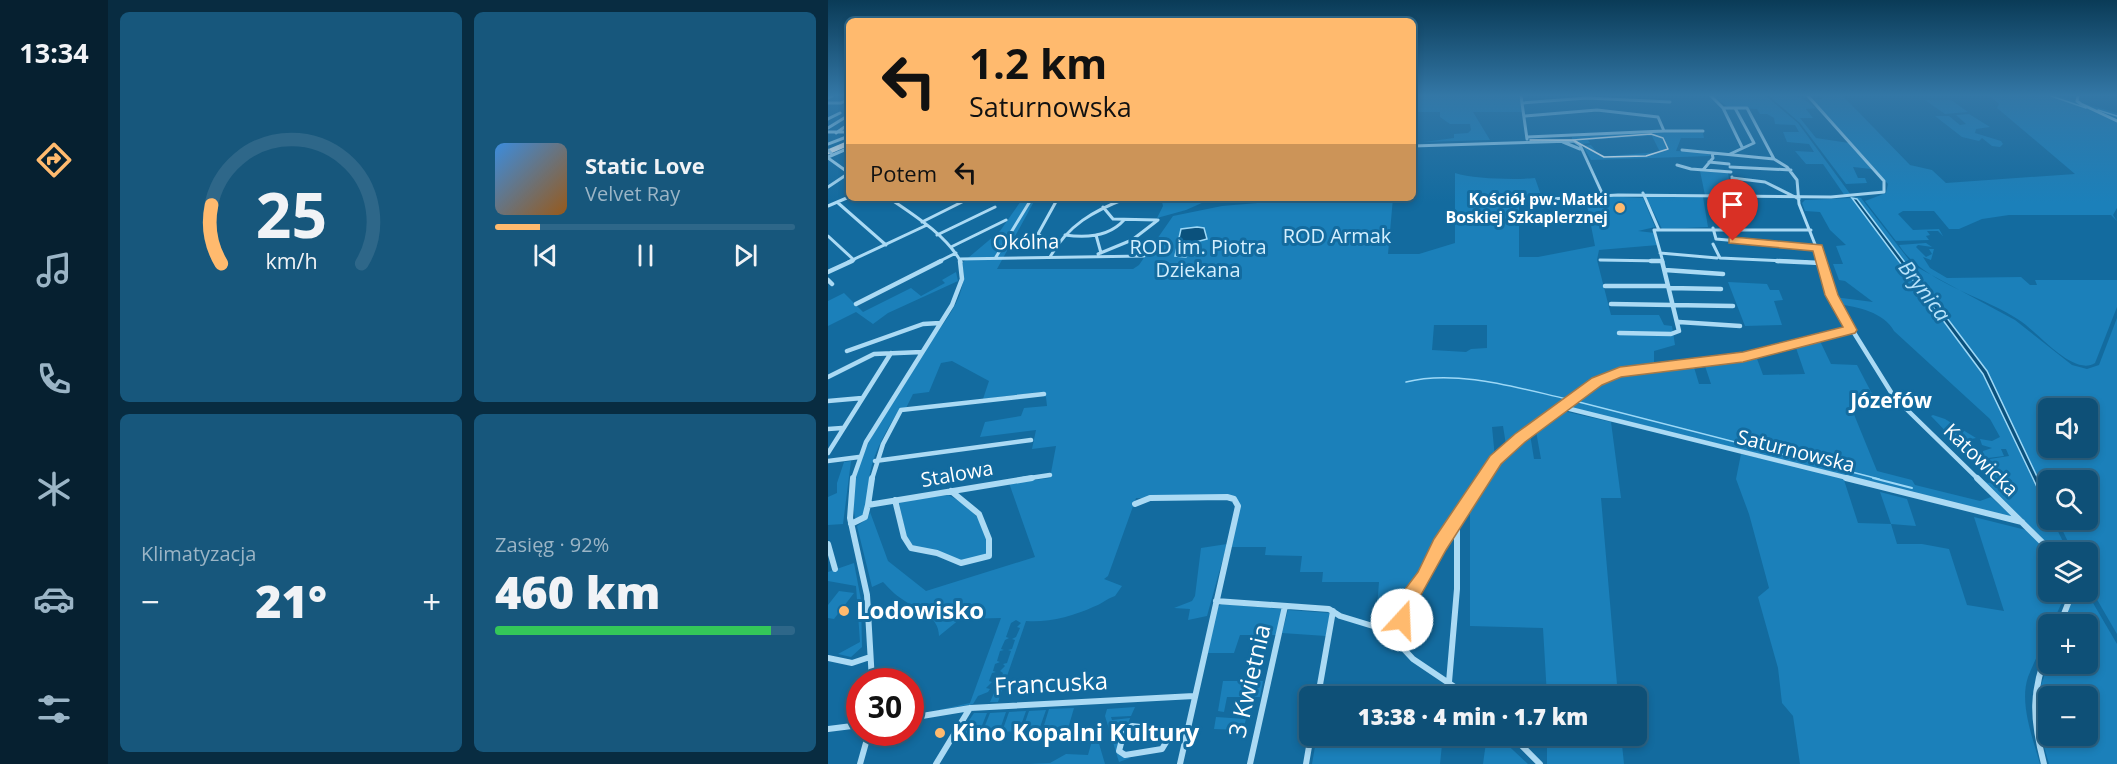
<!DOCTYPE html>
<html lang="pl">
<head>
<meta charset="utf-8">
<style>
	body { margin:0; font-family:"Open Sans",sans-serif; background:#17577c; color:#f1f3f6; height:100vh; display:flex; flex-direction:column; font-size:22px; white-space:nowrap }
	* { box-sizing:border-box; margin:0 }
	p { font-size:20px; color:#9bb5c6 }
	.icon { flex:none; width:33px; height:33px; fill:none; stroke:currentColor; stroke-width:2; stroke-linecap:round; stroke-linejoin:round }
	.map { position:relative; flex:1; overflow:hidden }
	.details { display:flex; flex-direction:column; gap:12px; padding:12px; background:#082c41; width:720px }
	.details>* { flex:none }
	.banner { position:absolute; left:18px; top:18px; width:570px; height:183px; border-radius:9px; box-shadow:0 3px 9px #0003,0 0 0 2px #2e6789; background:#ffba6e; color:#111; overflow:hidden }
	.controls { position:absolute; left:1210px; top:398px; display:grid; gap:12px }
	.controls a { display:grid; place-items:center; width:60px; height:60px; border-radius:9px; background:#0e5077; box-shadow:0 3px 9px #0003,0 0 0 2px #2e6789; font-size:30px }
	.speed { position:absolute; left:18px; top:668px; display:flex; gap:12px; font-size:30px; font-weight:700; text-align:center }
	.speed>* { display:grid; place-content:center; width:78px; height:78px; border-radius:50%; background:#0e5077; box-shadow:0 3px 9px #0003,0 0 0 2px #2e6789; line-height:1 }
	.speed .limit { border:9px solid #d22; background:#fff; color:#111 }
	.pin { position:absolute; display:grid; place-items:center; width:51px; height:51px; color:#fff; margin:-62px -26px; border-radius:50% 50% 50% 0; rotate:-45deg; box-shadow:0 0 6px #0007 }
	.pin .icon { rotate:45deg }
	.me { position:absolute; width:66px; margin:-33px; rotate:20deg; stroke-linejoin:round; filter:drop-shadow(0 0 4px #0008) }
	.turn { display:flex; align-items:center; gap:21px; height:126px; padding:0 24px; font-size:27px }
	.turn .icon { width:78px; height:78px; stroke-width:2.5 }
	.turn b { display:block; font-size:42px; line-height:51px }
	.then { display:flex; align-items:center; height:57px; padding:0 24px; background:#0003; gap:12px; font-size:22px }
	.big { font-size:45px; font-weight:800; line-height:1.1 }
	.details .card { flex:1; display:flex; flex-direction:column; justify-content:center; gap:9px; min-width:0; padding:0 21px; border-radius:9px; background:#17577c }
	.details .dial { align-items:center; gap:0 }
	.dial svg { height:156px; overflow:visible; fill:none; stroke:#2e6789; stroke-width:7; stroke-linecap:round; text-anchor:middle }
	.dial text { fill:#f1f3f6; stroke:none }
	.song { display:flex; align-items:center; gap:18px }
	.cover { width:72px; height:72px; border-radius:9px; background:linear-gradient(135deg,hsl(210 70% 55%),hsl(30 70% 35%)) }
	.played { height:6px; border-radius:3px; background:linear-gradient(90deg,#ffba6e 15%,#2e6789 15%) }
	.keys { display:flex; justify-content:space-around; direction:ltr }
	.heat { display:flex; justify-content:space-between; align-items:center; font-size:33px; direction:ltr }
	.charge { height:9px; border-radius:4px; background:linear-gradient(90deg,#34c759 92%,#2e6789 0) }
	.details .tiles { flex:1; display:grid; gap:12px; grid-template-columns:repeat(2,1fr) }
	.trip { position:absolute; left:471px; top:686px; width:348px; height:60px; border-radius:9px; background:#0e5077; box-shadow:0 3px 9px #0003,0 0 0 2px #2e6789; font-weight:800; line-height:60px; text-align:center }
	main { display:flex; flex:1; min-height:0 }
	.dock { display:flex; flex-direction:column; width:108px; justify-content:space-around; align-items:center; background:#062030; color:#9bb5c6 }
	.dock .icon { width:42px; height:42px }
	.dock .current { color:#ffba6e }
	.dock b { font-size:27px; color:#f1f3f6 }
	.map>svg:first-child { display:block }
	.green { fill:#1b80ba; fill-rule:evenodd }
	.water { fill:#0b517c; stroke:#9dd8f7; stroke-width:1.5 }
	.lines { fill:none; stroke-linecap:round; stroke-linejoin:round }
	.stream-far1 { stroke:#9dd8f7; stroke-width:1.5 }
	.stream { stroke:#9dd8f7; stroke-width:2 }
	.minor-far2 { stroke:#abdaf4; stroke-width:3 }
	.minor-far1 { stroke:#abdaf4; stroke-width:4.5 }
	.minor { stroke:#abdaf4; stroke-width:6 }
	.highway { stroke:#fff; stroke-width:5 }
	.tram { stroke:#fff; stroke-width:1.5 }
	.minor-bridge { stroke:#abdaf4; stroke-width:3 }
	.route { fill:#ffba6e; stroke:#a67948; stroke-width:1.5 }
	.poi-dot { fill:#ffba6e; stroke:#136b9f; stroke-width:2 }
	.labels { text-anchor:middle; stroke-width:6; stroke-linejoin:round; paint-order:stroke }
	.far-poi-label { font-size:16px; font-weight:bold; fill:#fff; stroke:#136b9f; text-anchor:end }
	.park-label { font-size:20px; fill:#d3effe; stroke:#136b9f }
	.street-label { font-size:20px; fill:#fff; stroke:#136b9f }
	.water-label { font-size:21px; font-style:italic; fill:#b8e3fb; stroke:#136b9f }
	.neighbourhood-label { font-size:21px; font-weight:bold; fill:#fff; stroke:#136b9f }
	.near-poi-label { font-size:24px; font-weight:bold; fill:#fff; stroke:#136b9f; text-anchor:start }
	.near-street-label { font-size:24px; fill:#fff; stroke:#136b9f }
</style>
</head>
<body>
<main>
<nav class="dock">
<b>13:34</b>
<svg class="icon current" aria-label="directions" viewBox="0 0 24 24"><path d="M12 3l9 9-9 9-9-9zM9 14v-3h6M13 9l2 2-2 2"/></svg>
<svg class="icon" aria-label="music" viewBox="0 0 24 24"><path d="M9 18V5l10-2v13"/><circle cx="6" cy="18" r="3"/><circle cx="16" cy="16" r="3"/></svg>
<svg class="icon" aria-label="phone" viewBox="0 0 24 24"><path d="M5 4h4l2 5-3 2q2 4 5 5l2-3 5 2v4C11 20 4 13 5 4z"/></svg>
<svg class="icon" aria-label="climate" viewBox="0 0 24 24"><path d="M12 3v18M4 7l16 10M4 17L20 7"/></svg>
<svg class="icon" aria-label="car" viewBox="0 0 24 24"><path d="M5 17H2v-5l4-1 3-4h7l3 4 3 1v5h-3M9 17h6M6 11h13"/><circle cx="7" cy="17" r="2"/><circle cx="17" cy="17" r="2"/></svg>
<svg class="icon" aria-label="filters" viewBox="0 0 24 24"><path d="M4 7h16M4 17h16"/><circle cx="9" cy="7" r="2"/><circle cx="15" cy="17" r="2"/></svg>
</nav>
<section class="details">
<div class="tiles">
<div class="card dial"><svg viewBox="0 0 100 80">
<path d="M14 69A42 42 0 1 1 86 69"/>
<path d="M14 69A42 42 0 0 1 9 39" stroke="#ffba6e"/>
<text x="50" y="56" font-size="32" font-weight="700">25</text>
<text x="50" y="72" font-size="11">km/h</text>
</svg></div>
<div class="card">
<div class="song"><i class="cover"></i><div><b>Static Love</b><p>Velvet Ray</p></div></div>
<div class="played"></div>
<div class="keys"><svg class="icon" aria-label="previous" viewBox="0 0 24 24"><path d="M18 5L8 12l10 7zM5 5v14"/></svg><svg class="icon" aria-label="pause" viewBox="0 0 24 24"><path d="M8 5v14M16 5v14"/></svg><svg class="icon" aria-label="next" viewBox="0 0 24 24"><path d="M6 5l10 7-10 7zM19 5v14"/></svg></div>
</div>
<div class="card"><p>Klimatyzacja</p>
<div class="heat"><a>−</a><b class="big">21°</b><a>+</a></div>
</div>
<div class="card"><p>Zasięg · 92%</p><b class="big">460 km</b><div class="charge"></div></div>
</div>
</section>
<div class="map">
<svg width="1289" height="764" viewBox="0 0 1289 764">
	<rect width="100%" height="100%" fill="#136b9f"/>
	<path class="green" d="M585,96H692L694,112H645L662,140L596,142L626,138V134L640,133L643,130L642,124H622L612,117V112H585Z
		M884,96H938L970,123L1023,195L1017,196L995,164H978L967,151L986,152L981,144L959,142L955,132H971L967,125L947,124L946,118L939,114H932L929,109L900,107Z
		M941,96C967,96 975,94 994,114L989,108L978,109L985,118H972L988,138L1021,143L1044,169L1025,167L1030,178H1037L1039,183L1018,184L972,123Z
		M993,96H1015L1082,165L1104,170L1118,183L1247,174L1169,108L1171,104L1162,96H1229L1289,113V208L1285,215L1289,221L1283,215H1181L1154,219L1131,229H1121L1106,211H1075L1070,214L1085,230L1111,229L1115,236L1110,231H1099L1102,235L1098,236L1101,240L1068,241L1037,201L1058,193L1060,184L985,100L994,99Z
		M1097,100H1123L1140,112L1117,114Z
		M1141,114L1162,127L1148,129L1147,133L1173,141L1175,144L1172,147L1164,146L1154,138L1151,141L1134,137L1107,116H1121L1132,125L1138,124L1128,115Z
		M822,132L875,133L876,138H853L848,151L881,152L882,156L763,160L755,146L763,145L771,155L778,156L832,152L824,136H820L760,140L762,143L754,144L744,140V137Z
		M872,171L900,173L904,196L877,195Z
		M627,173C645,179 688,180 707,178L714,198L691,201V257H710L767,246L757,195L815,198L827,227L810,231L827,233L830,245L771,250L769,260L783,315H831L836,325L844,326L847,345L826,351V363L832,368L865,364L871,384H883L876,363L928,356L935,375L977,374L967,345L991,339L1003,364L1029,365L1051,407H1023L1049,471L1084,480L1087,485L1152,501L1163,497L1186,518L1016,480L1030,523L1063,524L1052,492L1079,499L1088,526L1063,524L1069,544H1094L1121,549L1139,605L1176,611L1146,517L1198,530L1220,551L1221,591H1234L1235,600L1224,624H1221V631C1214,646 1206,662 1200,677C1191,704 1205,738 1212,764H972L965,716L954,703L950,668L930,597L941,588L921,514L908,479L913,454L935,459V455L733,405L678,445L675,426L664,427L667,458C626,517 594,570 564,635L563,628L548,621L551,582H494L495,572H472L474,556L437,555L438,547H403L412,507L407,498H308L280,576L276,579L294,586L287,596C278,599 274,604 265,607C246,616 219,623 198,621L170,702H162L175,673L172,671L177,666L175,664L179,663L183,651L180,650L184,649L187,640L184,639L188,637L192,628L189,627L193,623L188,620L183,623L178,637L181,638L177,640L173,649L176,650L172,651L169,661L172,662L167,664L165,671L168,672L164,673L161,681L164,682L158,688L162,689L160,692L150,696L145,704L106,711L142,703L173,618L132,619L111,636C111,615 89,610 74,599C67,595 61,588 55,582L44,587L29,526L40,518L42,512L60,561L98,591L207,557L181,483L222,478L228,446L204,449L208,430L152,437L157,422L193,416L196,408L219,406L218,397L212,392L155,399L161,381L124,361L113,363L101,392L85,394L78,408H72C60,428 46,451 42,473C39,487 42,510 31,519L27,518C18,466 52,422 79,380C88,366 96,351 106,337C121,316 141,291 134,263L172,231L195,198H208L169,269H305L311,265L345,216L394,206L463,200L565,198L560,254H591L627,243ZM606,325H659V348L643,349L638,352L604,350Z
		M817,195L875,197L880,227L834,229Z
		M1028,197L1033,198L1085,265L1187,320L1244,365L1259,369L1271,365L1289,318V634L1260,584V552H1245L1229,519H1260V480H1221V502L1159,371ZM1221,408H1260V447H1221Z
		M333,198H385L358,210L329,218L335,206Z
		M1024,198L1155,374L1221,512V519H1224L1240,552H1228L1151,478L1160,483L1165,482L1158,473L1164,470L1162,459L1181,456L1178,449H1173L1176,456L1160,458L1154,455L1155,451L1164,448L1154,445L1152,439L1164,441L1172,437L1162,419L1066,331C1056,312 1029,307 1010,304L1006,297L1045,302L1017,281L1011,280L1005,264H1015L1008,246L1018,245L1002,230L992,212L977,211L974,203L977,200Z
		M1098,243L1104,247L1090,245L1088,247L1098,257L1104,254L1101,249H1106L1103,260L1095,257L1102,268L1119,278L1193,277L1202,285H1209L1207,280H1289V307L1267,363C1245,377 1209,331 1191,320C1155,296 1094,282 1071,245Z
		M128,272L130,281L60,313L45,324L28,312L0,326V301L16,293L35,312L83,288L93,296L117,283L114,280Z
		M900,282L939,284L942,290H951L955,300L946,301L954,325L917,326Z
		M735,411L783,422L793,498H773L790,696H719L715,628L642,626V502L669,460L702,434L706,459H713L708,431Z
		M1105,415L1117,419L1148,438L1128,442L1103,416Z
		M23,461L15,524L0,525V497L9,493V483L16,462Z
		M120,495C145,507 160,524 160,553L137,562L85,546L78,536L71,502Z
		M399,544L379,616L360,620L362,609L346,608L364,601L367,596L373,548Z
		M26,563L33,600L34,647L23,657L10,654L32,642L28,586L0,581V572Z
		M11,591L26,593L6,619L0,618V605Z
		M1243,591H1258L1289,644V764H1221L1209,722V697L1221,662L1260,663V624H1235ZM1221,696H1260V735H1221Z
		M394,604L453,609L449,635H412L406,653H376L389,607Z
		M460,610L502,613L498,636L454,633Z
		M395,681H435L432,697H399L396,712L390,711Z
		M307,707L303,716L283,717L284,720L302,718L290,753L302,758L291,762L277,716L279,709Z
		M246,708L239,732L213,735L221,709Z
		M218,710L211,730L194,731L201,711Z
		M198,711L191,731L174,732L181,712Z
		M178,712L171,732L154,733L162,713Z
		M146,713H159L151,733L132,734Z
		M388,717L418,719L415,730L386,729Z
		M267,730L277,764H201L222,763L238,754L260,755Z
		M489,735H615L612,764H484Z
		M659,735H669L700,764H655Z
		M719,735H793L796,764H719Z"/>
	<path class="water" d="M1024,198L1029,199L1159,371L1221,502V512L1155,374Z
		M369,227L376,228L379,239L353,246V249L361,251L358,257L347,256L353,229Z"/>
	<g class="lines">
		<path class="stream-far1" d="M1223,96L1258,108
			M1270,110L1289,116
			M578,382C628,369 690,388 739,399
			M747,401L1051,479"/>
		<path class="stream" d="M1045,478L1084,488"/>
		<path class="minor-far2" d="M693,96L699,139
			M883,96L895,108L914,147
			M1250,96L1249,101L1253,104L1289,121
			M0,98L4,96
			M0,103H13L21,99
			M694,103L759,98L842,102
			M895,108H919L946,159L959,167L969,180L971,204L994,262
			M697,116L769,110L830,117L836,131L699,137
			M0,119L12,113
			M0,128L21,115
			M836,131H875
			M0,132H21
			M8,133L21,124
			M735,142L752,149
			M0,144L21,136
			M585,146L746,141L752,145L774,193
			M854,150L946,159
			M902,154L926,143L907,108
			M0,157L21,148
			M0,158L21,173L0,187
			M881,162L901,164
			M849,165L863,169L903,172
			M902,167L963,170
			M875,170L885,158L884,153
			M904,177L908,198
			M904,178L937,182L971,199
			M815,193L831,230
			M61,198C86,215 118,235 133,262
			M230,198L210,234L216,239L231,241
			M705,200L790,195L1003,197L1056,192V181L980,96
			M9,202L58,245
			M0,206L21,197
			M275,207L285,219L329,220
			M94,222L142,198
			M885,228L888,239L990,248
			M109,235L167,207
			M237,235C258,238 281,237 296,220
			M268,235L273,253
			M0,236L26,260
			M885,244L892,258L979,262
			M123,247L178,220
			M832,253L889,258
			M270,254L304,240L330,220
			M168,257L204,198
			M222,257C240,225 265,211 299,198
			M131,259L316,256
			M772,260L834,261
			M20,262L99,225
			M110,262L128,253
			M835,262L826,230H983"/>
		<path class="minor-far1" d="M823,261H834
			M949,261L993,263
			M994,261L1005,299L1066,397L1150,479
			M837,270L895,274
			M0,272L24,261
			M0,280L4,284
			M777,286H840
			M841,288L893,289
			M28,304L113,261
			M783,304L905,306
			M851,322L912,326
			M791,333L843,334L851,331L834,261
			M19,351L95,324L112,323
			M0,377L46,354L94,352
			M0,401L34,398
			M734,407L1024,479
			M0,429L14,428
			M0,453L63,353
			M0,461L31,457
			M47,461L203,440
			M25,479L38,442L124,305L134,279L132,261
			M44,479L55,444L73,410L216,394
			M195,479L222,475
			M655,479L668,460L692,438L769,381L792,372L915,357L1022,330"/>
		<path class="minor" d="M25,478L22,518L39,595L44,681
			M1018,478L1194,522
			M1149,478L1224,552
			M67,500L76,537L83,548L109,553L133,563L161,556V539L151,514L123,491
			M307,504L322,498L399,497L406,499L410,506L352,764
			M40,505L44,478
			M23,524L37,517L40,505L204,478
			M0,544L7,569
			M388,601L501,609L512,616L558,630L585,659L640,696
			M1232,624L1241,601V591
			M564,635L572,625L581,598L596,577L612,544L656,478
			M0,658L24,663L42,657
			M621,682L629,589V529L625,523
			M490,696L505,611
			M82,718L142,708L366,696
			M304,726L339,730L340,739L334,749L297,755L291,751L296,732Z
			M0,729L32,725
			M683,735L712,764
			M340,739H346
			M32,764L41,732
			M108,764L142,708
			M422,764L457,606
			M478,764L483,735
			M1216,764C1204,718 1203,691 1221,647"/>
		<path class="highway" d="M0,152L21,143"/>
		<path class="tram" d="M823,134L835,138L840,149L818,156L776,157L745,140Z
			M702,140H745
			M702,140H745"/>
		<path class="minor-bridge" d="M0,150L3,153"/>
	</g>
	<linearGradient id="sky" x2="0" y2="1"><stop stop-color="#0a3b57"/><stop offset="0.47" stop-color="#3377a6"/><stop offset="1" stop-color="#3377a6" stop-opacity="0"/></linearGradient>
	<rect width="1289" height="203" fill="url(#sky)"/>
	<path class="route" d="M905,237L994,245L1010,295L1029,330L1027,333L915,362L793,377L774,385L697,442L673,464L618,550L589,602L581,626L574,628L568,626L566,620L575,592L590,572L606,539L662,456L687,434L764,378L792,367L915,352L1015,327L997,295L985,251L901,243V238Z"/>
	<g class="poi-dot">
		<circle cx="792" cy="208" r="6"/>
		<circle cx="16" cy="611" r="6"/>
		<circle cx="112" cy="733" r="6"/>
	</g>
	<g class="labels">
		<g class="far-poi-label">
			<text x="780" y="205">Kościół pw. Matki<tspan x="780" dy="18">Boskiej Szkaplerznej</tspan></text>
		</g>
		<g class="park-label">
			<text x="509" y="243">ROD Armak</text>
			<text x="370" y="254">ROD im. Piotra<tspan x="370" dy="23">Dziekana</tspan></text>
		</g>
		<g class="street-label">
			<text transform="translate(198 242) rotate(-1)" y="7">Okólna</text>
			<text transform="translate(968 451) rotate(14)" y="7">Saturnowska</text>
			<text transform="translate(1153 460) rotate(44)" y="7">Katowicka</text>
			<text transform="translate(129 474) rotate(-10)" y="7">Stalowa</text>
		</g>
		<g class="water-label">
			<text transform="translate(1096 291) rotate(53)" y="7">Brynica</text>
		</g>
		<g class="neighbourhood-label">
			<text x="1063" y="408">Józefów</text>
		</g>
		<g class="near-poi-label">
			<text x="28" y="619">Lodowisko</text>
			<text x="124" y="741">Kino Kopalni Kultury</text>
		</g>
		<g class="near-street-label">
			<text transform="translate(422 681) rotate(-77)" y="8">3 Kwietnia</text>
			<text transform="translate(223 684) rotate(-3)" y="8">Francuska</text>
		</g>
	</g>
</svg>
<div class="controls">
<a><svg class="icon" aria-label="sound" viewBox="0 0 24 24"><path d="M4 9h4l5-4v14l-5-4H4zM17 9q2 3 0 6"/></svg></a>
<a><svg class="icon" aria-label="search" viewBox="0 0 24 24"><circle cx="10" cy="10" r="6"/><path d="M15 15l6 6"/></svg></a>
<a><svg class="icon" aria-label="layers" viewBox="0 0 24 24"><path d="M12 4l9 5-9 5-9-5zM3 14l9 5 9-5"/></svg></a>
<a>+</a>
<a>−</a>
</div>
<div class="speed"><div class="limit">30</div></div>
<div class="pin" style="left:905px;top:241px;background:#d93025"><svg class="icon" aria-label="arrive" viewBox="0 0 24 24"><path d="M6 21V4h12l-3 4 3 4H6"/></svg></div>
<svg class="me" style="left:574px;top:620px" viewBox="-20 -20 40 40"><circle r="19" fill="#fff"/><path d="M0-13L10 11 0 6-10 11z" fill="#ffba6e"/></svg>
<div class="trip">13:38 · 4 min · 1.7 km</div>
<div class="banner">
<div class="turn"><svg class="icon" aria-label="left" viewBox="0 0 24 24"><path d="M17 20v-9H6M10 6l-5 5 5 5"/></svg><div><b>1.2 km</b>Saturnowska</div></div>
<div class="then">Potem<svg class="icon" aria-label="left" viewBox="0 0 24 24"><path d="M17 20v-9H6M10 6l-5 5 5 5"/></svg></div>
</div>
</div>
</main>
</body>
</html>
